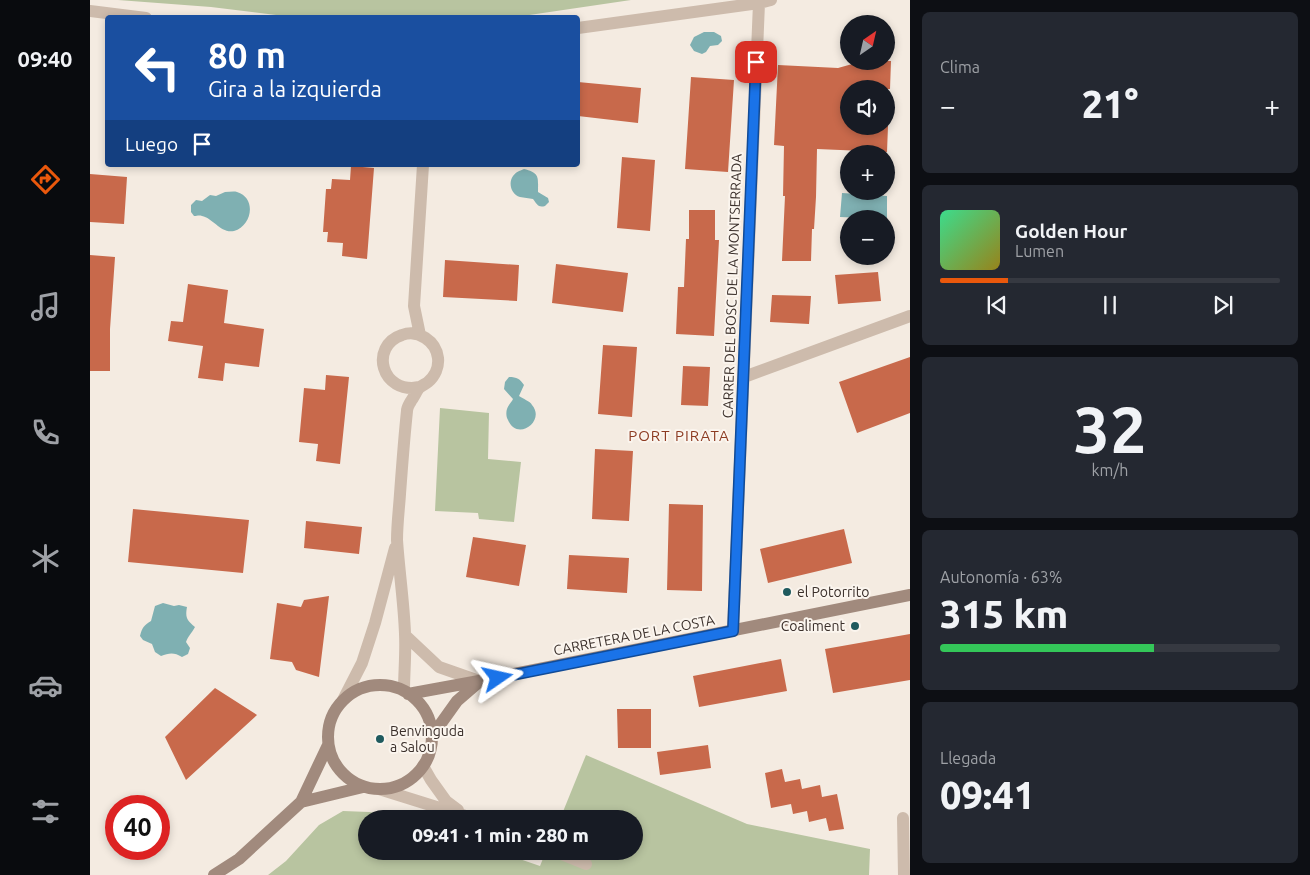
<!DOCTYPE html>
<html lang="es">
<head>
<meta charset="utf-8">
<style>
	body { margin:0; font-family:Ubuntu,sans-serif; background:#242831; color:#f1f3f6; height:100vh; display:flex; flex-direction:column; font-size:19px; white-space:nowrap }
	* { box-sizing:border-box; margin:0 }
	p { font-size:16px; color:#9ea1a6 }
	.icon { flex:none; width:28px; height:28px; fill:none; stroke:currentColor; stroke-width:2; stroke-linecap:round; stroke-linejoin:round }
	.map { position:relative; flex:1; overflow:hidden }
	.details { display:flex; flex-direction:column; gap:12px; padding:12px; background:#0d0f14; width:400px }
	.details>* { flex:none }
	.hud { position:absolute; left:15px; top:15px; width:475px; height:152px; border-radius:5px; box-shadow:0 2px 8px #0003; background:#1a4fa0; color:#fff; overflow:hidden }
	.needle { width:32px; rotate:34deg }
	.buttons { position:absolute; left:750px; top:15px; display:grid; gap:10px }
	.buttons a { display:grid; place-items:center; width:55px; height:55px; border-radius:50%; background:#171b24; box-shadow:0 2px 8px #0003; font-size:25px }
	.speed { position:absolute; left:15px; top:795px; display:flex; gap:10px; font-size:25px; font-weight:700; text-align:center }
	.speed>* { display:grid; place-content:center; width:65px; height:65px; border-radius:50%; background:#171b24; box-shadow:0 2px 8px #0003; line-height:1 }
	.speed .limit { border:8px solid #d22; background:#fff; color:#111 }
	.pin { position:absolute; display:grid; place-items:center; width:42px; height:42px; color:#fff; margin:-21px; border-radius:10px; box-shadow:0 2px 8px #0006 }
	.me { position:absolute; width:55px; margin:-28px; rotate:79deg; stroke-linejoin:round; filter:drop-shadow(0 0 4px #0008) }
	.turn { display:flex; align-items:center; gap:18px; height:105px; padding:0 20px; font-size:22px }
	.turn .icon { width:65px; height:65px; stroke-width:2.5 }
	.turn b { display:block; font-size:35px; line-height:42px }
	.then { display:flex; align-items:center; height:48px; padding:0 20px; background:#0003; gap:10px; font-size:19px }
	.big { font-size:38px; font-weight:800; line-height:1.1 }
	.details .widget { flex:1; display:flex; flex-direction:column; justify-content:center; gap:8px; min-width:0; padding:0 18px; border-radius:8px; background:#242831 }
	.details .dial { align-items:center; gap:0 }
	.dial b { font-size:65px; line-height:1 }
	.song { display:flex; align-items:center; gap:15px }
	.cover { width:60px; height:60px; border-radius:8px; background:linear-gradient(135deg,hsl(150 70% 55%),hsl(50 70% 35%)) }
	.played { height:5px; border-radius:2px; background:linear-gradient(90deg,#ea580c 20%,#363941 20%) }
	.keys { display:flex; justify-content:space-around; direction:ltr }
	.heat { display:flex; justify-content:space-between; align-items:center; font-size:28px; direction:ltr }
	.charge { height:8px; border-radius:4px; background:linear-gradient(90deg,#34c759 63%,#363941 0) }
	.trip { position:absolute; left:268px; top:810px; width:285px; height:50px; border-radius:25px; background:#171b24; box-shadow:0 2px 8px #0003; font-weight:800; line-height:50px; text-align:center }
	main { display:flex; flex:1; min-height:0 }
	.tab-bar { display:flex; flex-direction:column; width:90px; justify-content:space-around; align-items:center; background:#090b0e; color:#9ea1a6 }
	.tab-bar .icon { width:35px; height:35px }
	.tab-bar .current { color:#ea580c }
	.tab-bar b { font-size:22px; color:#f1f3f6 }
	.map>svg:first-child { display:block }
	.green { fill:#b8c4a0 }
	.water { fill:#7fb0b2 }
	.building { fill:#c8694b }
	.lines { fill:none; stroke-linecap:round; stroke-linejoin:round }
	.street { stroke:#cdbbac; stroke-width:12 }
	.secondary { stroke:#a18a7d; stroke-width:12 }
	.route-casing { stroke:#114b97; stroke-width:12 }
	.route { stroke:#1a73e8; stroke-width:9 }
	.poi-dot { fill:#1f5a5e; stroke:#fbf5ee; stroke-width:2 }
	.labels { text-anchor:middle; stroke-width:4; stroke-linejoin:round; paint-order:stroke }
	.street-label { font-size:14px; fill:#3b302b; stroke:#fbf5ee }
	.poi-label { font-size:14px; fill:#3b302b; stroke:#fbf5ee; text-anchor:start }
	.neighbourhood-label { font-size:15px; letter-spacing:1px; fill:#8c3b22; stroke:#fbf5ee }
</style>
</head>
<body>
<main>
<nav class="tab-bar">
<b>09:40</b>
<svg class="icon current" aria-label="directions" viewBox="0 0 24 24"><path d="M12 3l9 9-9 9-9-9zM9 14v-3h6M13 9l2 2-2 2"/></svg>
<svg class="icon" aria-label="music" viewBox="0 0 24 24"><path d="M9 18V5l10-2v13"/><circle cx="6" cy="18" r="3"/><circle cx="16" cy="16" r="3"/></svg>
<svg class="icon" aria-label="phone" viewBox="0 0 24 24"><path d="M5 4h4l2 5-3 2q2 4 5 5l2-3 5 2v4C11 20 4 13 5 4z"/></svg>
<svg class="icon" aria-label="climate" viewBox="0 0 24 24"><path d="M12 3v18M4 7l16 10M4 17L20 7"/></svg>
<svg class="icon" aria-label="car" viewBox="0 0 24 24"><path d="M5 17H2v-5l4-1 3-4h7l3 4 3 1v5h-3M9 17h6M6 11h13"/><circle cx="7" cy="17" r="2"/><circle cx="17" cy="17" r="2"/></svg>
<svg class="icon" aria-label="filters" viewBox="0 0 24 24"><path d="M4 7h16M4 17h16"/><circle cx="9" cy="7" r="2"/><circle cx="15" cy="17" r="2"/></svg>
</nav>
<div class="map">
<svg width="820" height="875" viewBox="0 0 820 875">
	<rect width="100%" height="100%" fill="#f4ebe1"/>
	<path class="green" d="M28,0H541L419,18H222L186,15L121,7Z
		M350,408L399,413L398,459L431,462L424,522L389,519L388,513L345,511Z
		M496,755L657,824L780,849L779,875H178L196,861L229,825L253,811L279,812L312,816L318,819H276V851H406L450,866L456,851H544V819H470Z"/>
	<path class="water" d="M614,32H624L631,36L632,41L628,45L620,46L616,52L612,54L604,51L600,45L604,37Z
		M434,169C450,173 448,177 448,192L458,198L459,202L455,206C448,208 447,204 443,199C439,198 434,198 430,197C421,194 418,183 423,176C426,172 429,171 434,169Z
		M135,192C139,192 144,191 147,192C167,198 162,226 144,231C131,234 123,218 112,216C109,215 107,216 104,216L101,212V205L106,200L112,201L120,195L126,196Z
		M752,193L797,196V219L750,217Z
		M419,377C427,377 430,379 434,385L429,396C433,399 440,401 442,405C456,421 427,442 418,420C416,417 416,412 417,409C418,405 422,402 423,399L414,389L415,382Z
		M73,603L84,606L89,605L97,607C95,618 97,620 105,627C102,633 98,636 96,642L100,648L98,654L92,657C84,652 79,653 71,656L65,652L62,644L53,640L50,636C52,628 54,625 61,621L65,606Z"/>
	<path class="building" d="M773,61H801L800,89H759V126H798L797,152L727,149L726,197L724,229H722L721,261H692L695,196H693L694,146L684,145L688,65L748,68Z
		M601,77L644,80L638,172L595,169Z
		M488,82L551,88L548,123L488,116Z
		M532,157L565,160L560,231L527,228Z
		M261,166L284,168L277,259L252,256L253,243L237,242L238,232H233L236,189H241L242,179L260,180Z
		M0,174L37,177L34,224L0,222Z
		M599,210H625V240H629L624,336L586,334L588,287H594L596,239H599Z
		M0,255L25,257L20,329V371H0Z
		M355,260L429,265L427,301L353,297Z
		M466,264L538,273L533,312L462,303Z
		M788,272L791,301L748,304L745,275Z
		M98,284L138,290L134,323L174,329L169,367L135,363L133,381L108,378L113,346L78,341L81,321L93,322Z
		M682,295L721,296L719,324L680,322Z
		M513,345L547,347L542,417L508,414Z
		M820,357V413L767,433L749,382Z
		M593,366L620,367L618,406L591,405Z
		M236,375L259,377L250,464L226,461L228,444L209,442L214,388L235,390Z
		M505,449L543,451L539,521L502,519Z
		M579,504L613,505L612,591L577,590Z
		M43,509L159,520L153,573L38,562Z
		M216,521L272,527L269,554L214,548Z
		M754,529L762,563L678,583L670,549Z
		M383,537L436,545L429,586L376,577Z
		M479,555L539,558L537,593L477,589Z
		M239,596L229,677L206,670L202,662L180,659L187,603L211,607L214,600Z
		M820,634V680L743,693L735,649Z
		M691,659L697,691L609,707L603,676Z
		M125,688L167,715L96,780L75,737Z
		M527,709H561V748H528Z
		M618,745L621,768L570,775L567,752Z
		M692,769L695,782L710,779L712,789L730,785L732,797L747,794L754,829L739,831L736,818L719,822L717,811L703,814L701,804L681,808L675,773Z"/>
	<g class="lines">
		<path class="street" d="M0,11L56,18
			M488,28L669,3L681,0
			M330,335L324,306L333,165
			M654,377L820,316
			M643,631L669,3
			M316,636L349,667L389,681
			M314,691C314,673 316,653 315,634C314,603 309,571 307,540C307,525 309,509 310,494C312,467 314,439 317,411C317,407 319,405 321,401C324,397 326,392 329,388C332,385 336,384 338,382C345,376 349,367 348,358C346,341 328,329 312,335C279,346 291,395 330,387
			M253,700L272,663L285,623L305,548
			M333,766L341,780L356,801L368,810
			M289,789L385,819
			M813,818L814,875
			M464,851L496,864"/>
		<path class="secondary" d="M238 737a52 52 0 1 1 104 0a52 52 0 1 1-104 0Z
			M318,694L389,681L820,595
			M342,736L367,701L389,682
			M211,802L273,787
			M124,875L149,859L211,802L238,745"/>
	</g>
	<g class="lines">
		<defs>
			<path id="route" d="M408,678L643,631L666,62"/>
		</defs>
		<use href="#route" class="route-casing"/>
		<use href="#route" class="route"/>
	</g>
	<g class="poi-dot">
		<circle cx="697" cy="592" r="5"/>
		<circle cx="765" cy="626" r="5"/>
		<circle cx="290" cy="739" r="5"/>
	</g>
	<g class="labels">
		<g class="street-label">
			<text transform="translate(642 286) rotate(-88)" y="5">CARRER DEL BOSC DE LA MONTSERRADA</text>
			<text transform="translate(544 635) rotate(-11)" y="5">CARRETERA DE LA COSTA</text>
		</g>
		<g class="poi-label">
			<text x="707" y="597">el Potorrito</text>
			<text x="755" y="631" text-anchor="end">Coaliment</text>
			<text x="300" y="736">Benvinguda<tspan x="300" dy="16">a Salou</tspan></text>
		</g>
		<g class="neighbourhood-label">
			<text x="589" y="441">PORT PIRATA</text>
		</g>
	</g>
</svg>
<div class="buttons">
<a><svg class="needle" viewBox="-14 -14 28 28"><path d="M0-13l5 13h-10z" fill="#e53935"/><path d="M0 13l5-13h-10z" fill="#9ea1a6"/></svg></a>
<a><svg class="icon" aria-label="sound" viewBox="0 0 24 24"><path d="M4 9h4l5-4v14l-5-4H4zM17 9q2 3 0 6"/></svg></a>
<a>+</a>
<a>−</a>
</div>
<div class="speed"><div class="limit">40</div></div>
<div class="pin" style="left:666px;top:62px;background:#d93025"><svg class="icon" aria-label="arrive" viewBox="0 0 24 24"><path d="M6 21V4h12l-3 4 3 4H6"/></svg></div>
<svg class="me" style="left:408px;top:678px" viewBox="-20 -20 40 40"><path d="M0-17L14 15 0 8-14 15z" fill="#1a73e8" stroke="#fff" stroke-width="4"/></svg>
<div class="trip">09:41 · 1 min · 280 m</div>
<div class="hud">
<div class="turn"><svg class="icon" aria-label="left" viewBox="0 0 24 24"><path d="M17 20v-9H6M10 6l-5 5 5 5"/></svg><div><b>80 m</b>Gira a la izquierda</div></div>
<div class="then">Luego<svg class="icon" aria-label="arrive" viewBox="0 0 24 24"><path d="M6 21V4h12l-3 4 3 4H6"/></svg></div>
</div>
</div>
<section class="details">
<div class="widget"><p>Clima</p>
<div class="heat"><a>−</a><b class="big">21°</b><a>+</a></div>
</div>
<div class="widget">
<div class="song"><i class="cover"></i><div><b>Golden Hour</b><p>Lumen</p></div></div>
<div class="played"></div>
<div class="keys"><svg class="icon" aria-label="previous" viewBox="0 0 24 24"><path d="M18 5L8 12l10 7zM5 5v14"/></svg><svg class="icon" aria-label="pause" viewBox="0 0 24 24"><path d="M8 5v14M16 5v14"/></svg><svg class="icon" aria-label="next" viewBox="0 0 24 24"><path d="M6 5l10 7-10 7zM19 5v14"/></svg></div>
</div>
<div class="widget dial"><b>32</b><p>km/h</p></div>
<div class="widget"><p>Autonomía · 63%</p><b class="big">315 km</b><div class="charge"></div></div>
<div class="widget"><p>Llegada</p><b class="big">09:41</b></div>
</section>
</main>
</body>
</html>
